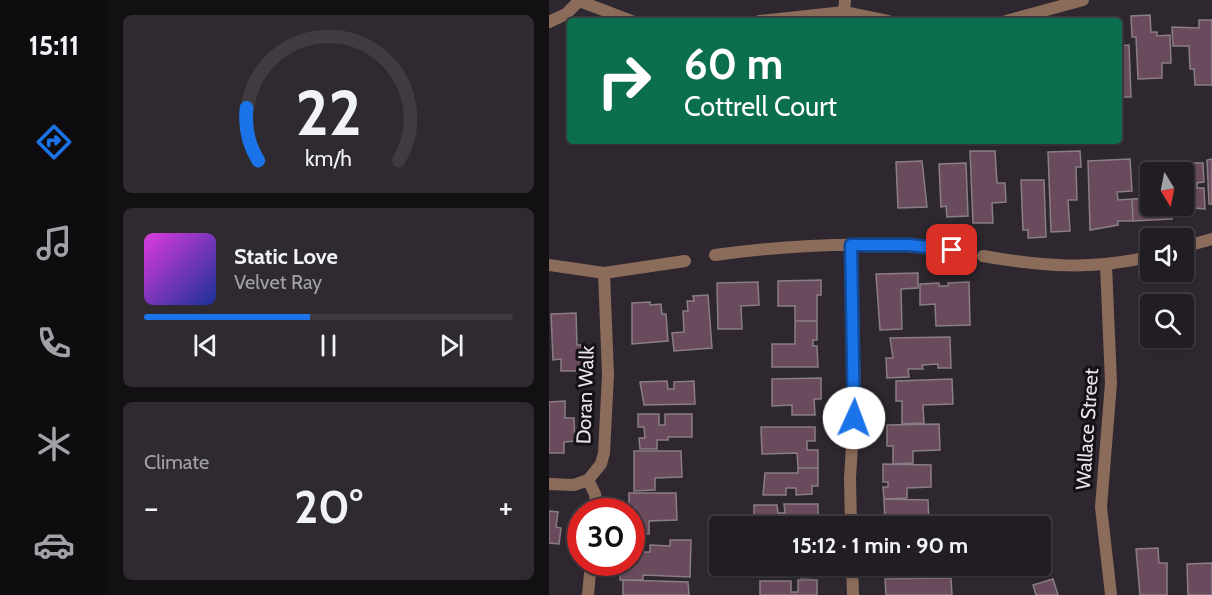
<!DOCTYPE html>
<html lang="en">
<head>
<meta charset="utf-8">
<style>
	body { margin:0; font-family:Cabin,sans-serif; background:#2e2a30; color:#f1f3f6; height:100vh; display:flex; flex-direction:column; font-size:22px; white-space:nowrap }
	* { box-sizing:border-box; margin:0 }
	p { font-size:20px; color:#a2a2a6 }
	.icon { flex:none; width:33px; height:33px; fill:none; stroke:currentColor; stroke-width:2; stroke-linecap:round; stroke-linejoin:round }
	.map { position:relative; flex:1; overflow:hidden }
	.sheet { display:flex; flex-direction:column; gap:15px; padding:15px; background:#131013; width:441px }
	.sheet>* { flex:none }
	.banner { position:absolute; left:18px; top:18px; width:555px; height:126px; border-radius:6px; box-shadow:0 2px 4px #0004,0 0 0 2px #3f3b41; background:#0b6e4f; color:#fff; overflow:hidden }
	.needle { width:39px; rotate:170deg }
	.tools { position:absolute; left:591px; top:162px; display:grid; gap:12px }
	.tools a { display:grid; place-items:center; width:54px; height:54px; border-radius:6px; background:#221d23; box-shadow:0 2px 4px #0004,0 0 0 2px #3f3b41; font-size:30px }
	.speed { position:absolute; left:18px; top:498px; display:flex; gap:12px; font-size:30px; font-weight:700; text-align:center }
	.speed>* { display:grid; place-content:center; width:78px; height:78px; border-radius:50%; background:#221d23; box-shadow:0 2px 4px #0004,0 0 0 2px #3f3b41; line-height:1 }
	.speed .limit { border:9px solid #d22; background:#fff; color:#111 }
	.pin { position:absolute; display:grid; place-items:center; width:51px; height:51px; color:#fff; margin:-26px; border-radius:12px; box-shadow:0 3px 9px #0006 }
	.me { position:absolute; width:66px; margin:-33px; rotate:2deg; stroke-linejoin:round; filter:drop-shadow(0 0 4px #0008) }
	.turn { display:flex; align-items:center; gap:21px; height:126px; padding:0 18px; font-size:27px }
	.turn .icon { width:78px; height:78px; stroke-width:2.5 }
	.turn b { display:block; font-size:42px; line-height:51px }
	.big { font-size:45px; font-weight:700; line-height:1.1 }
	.sheet .widget { flex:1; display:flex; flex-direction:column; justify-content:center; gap:9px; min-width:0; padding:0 21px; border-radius:9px; background:#2e2a30 }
	.sheet .dial { align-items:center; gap:0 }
	.dial svg { height:156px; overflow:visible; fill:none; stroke:#3f3b41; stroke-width:7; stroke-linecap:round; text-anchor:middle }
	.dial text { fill:#f1f3f6; stroke:none }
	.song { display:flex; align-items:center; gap:18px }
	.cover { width:72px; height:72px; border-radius:9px; background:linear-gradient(135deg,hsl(300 70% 55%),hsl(230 70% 35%)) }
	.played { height:6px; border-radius:3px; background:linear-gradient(90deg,#1a73e8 45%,#3f3b41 45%) }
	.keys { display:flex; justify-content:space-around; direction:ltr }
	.heat { display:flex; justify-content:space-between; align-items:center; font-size:33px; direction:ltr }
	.trip { position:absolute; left:160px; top:516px; width:342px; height:60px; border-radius:6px; background:#221d23; box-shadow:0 2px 4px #0004,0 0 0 2px #3f3b41; font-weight:700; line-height:60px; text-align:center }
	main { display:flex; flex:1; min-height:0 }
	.tabs { display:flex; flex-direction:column; width:108px; justify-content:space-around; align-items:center; background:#0e0c0e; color:#a2a2a6 }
	.tabs .icon { width:42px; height:42px }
	.tabs .active { color:#1a73e8 }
	.tabs b { font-size:27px; color:#f1f3f6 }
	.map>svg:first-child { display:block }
	.building { fill:#6a4b5d; stroke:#8a7e84; stroke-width:1.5 }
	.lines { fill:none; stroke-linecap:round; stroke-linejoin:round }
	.street { stroke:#8b6b59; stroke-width:12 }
	.route-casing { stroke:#114b97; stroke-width:15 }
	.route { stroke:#1a73e8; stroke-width:10 }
	.labels { text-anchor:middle; stroke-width:6; stroke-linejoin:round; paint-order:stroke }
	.street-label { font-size:20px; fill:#e8e4e9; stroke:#141115 }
</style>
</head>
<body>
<main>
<nav class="tabs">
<b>15:11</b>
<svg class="icon active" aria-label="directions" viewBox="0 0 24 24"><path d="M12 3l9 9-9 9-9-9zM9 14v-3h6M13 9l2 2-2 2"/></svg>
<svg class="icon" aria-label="music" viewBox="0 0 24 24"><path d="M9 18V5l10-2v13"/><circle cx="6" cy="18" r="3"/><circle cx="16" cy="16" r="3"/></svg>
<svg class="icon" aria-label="phone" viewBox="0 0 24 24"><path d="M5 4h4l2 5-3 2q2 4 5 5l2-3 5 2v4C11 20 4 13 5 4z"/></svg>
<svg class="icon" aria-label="climate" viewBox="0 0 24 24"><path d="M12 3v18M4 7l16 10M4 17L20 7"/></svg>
<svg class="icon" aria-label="car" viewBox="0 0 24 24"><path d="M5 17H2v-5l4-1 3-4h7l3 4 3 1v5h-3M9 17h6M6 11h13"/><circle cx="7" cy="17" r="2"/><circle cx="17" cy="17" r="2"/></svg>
</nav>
<section class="sheet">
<div class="widget dial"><svg viewBox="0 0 100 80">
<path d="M14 69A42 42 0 1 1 86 69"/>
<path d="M14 69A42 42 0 0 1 8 42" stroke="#1a73e8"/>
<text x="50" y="56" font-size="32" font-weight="700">22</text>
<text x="50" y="72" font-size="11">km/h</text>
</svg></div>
<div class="widget">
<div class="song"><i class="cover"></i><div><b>Static Love</b><p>Velvet Ray</p></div></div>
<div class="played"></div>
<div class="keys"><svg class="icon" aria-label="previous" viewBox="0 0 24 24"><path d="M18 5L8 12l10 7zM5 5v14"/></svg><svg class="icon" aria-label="pause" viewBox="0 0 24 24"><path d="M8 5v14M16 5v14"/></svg><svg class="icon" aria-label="next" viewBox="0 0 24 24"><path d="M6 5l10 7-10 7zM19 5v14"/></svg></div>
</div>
<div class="widget"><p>Climate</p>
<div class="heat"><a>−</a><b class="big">20°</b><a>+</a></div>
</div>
</section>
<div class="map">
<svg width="663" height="595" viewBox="0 0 663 595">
	<rect width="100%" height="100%" fill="#2e272f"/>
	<path class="building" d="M601,15L602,32H608V36L621,35L622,63H613V78L589,79L587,37H583L582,16Z
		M650,20H663V85H646L645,69H641L640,46H624L623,27L650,28Z
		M580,45L582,97H570V46Z
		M421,151H446L448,183H456L457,202L443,203L444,223H424Z
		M531,151L532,167H527L528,200H519L521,231L502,232L499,152Z
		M581,159L583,191L568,192L569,200L583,199L584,221H569V225L541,230L539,161Z
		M663,159V204H660L658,160Z
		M373,161L378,207L349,208L347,162Z
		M417,163L419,216L398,217L397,206L392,207L390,164Z
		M640,163H654L655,182L648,183V188H655L656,209L633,207L635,167L640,166Z
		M621,170V172H602V206H622L623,219L584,221L583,199L598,198L597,171Z
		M472,180H495L497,237L479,238V230H474Z
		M369,273V288L352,289L353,329L331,330L327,274Z
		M272,280V295H268V321H246V306H229V281Z
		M209,282L210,305L192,306L193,329H169L168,283Z
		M420,282L421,325L387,326L386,304L371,305V284L390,283V286H399V283Z
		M159,295L163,348L125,351L123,333L135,332L134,311H139L138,301H145L144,296Z
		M101,302V305L112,304L113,314H117L119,341L83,344V303Z
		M27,313L28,345H32L33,371H12V359L4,360L2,314Z
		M246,321H268V340H264V346H268L269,367H223V344H246Z
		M401,337L402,368H389V364L373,365L374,369H359L360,377L338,378L337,358H344L341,338Z
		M272,378V399H265L266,415H243V405L223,406V379Z
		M403,379L404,404L374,405L375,423L353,424V401H347V381Z
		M118,381L119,389H125V382L145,381L146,404L95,405L91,382Z
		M16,401V418H25L26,441L15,442V453H0V402Z
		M89,414H110V425H116V414H143V437H119V440H108V449H91L90,438H96L95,427H89Z
		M390,424L391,450L364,451V463L344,464V446H338V425Z
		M212,427H266V441H258V450H269V468H249L248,453L213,454Z
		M85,451H132L133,477L106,478V490L85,491Z
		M334,464L382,465V487L358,488V498L335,499L334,487H339V482H334Z
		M249,468H269V486H263V494L247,495V488H237V495H214L216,473H249Z
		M80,493H127L128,520L100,521V534H82L86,508H80Z
		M335,499L379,500L380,525L332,526L331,522H336Z
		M235,504H269V526H205V505H228L229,513H236Z
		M0,511L9,512L7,527L12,528L10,544L0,543Z
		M121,540H142L141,577L94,575V580H71L72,562L90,560V552H101V545L121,546Z
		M609,548L610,563H618V595H591L587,549Z
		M663,563V595H639L638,564Z
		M221,566H271V577L252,578V566H244L238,572L231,566Z
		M338,566H364V576H338Z
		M402,578L403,595H337L336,579Z
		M504,579L509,595H487L484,585Z
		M74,580L139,582L140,595H74Z
		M249,580H268V595H211V581H242V592H249Z"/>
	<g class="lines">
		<path class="street" d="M295,12L296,0
			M210,21L295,12L339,21
			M457,21L534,0
			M0,22L17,14L30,1L83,21
			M302,245L306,398L301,478L302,526
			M634,247L663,239
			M166,255C245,244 324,241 403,250
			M434,256C490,266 545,271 602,256
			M0,265L55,273L136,261
			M557,265L562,383L552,507L562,595
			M0,484L25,485L39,480
			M48,512L46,494L39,480L52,464L55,453L59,375L55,273
			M303,566L304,595
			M39,595L42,562"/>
	</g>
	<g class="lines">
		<defs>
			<path id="route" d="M305,418L302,245H360L403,250"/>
		</defs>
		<use href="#route" class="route-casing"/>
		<use href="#route" class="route"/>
	</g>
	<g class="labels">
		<g class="street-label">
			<text transform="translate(36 395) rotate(-88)" y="7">Doran Walk</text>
			<text transform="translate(538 429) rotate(-86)" y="7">Wallace Street</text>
		</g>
	</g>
</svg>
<div class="tools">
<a><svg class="needle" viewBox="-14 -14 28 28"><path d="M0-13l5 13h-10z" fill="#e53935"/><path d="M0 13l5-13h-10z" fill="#a2a2a6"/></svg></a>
<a><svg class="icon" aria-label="sound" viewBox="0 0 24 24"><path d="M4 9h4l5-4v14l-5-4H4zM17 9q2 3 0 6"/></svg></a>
<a><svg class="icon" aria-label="search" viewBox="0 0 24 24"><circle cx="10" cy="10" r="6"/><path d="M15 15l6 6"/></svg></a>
</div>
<div class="speed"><div class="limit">30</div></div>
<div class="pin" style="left:403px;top:250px;background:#d93025"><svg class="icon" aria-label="arrive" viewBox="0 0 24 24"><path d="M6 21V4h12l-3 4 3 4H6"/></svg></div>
<svg class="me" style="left:305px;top:418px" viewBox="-20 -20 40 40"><circle r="19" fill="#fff"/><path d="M0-13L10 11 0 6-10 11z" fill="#1a73e8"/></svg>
<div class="trip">15:12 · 1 min · 90 m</div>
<div class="banner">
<div class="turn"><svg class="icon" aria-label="right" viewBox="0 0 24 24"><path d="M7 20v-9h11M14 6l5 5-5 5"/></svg><div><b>60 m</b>Cottrell Court</div></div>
</div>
</div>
</main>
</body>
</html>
